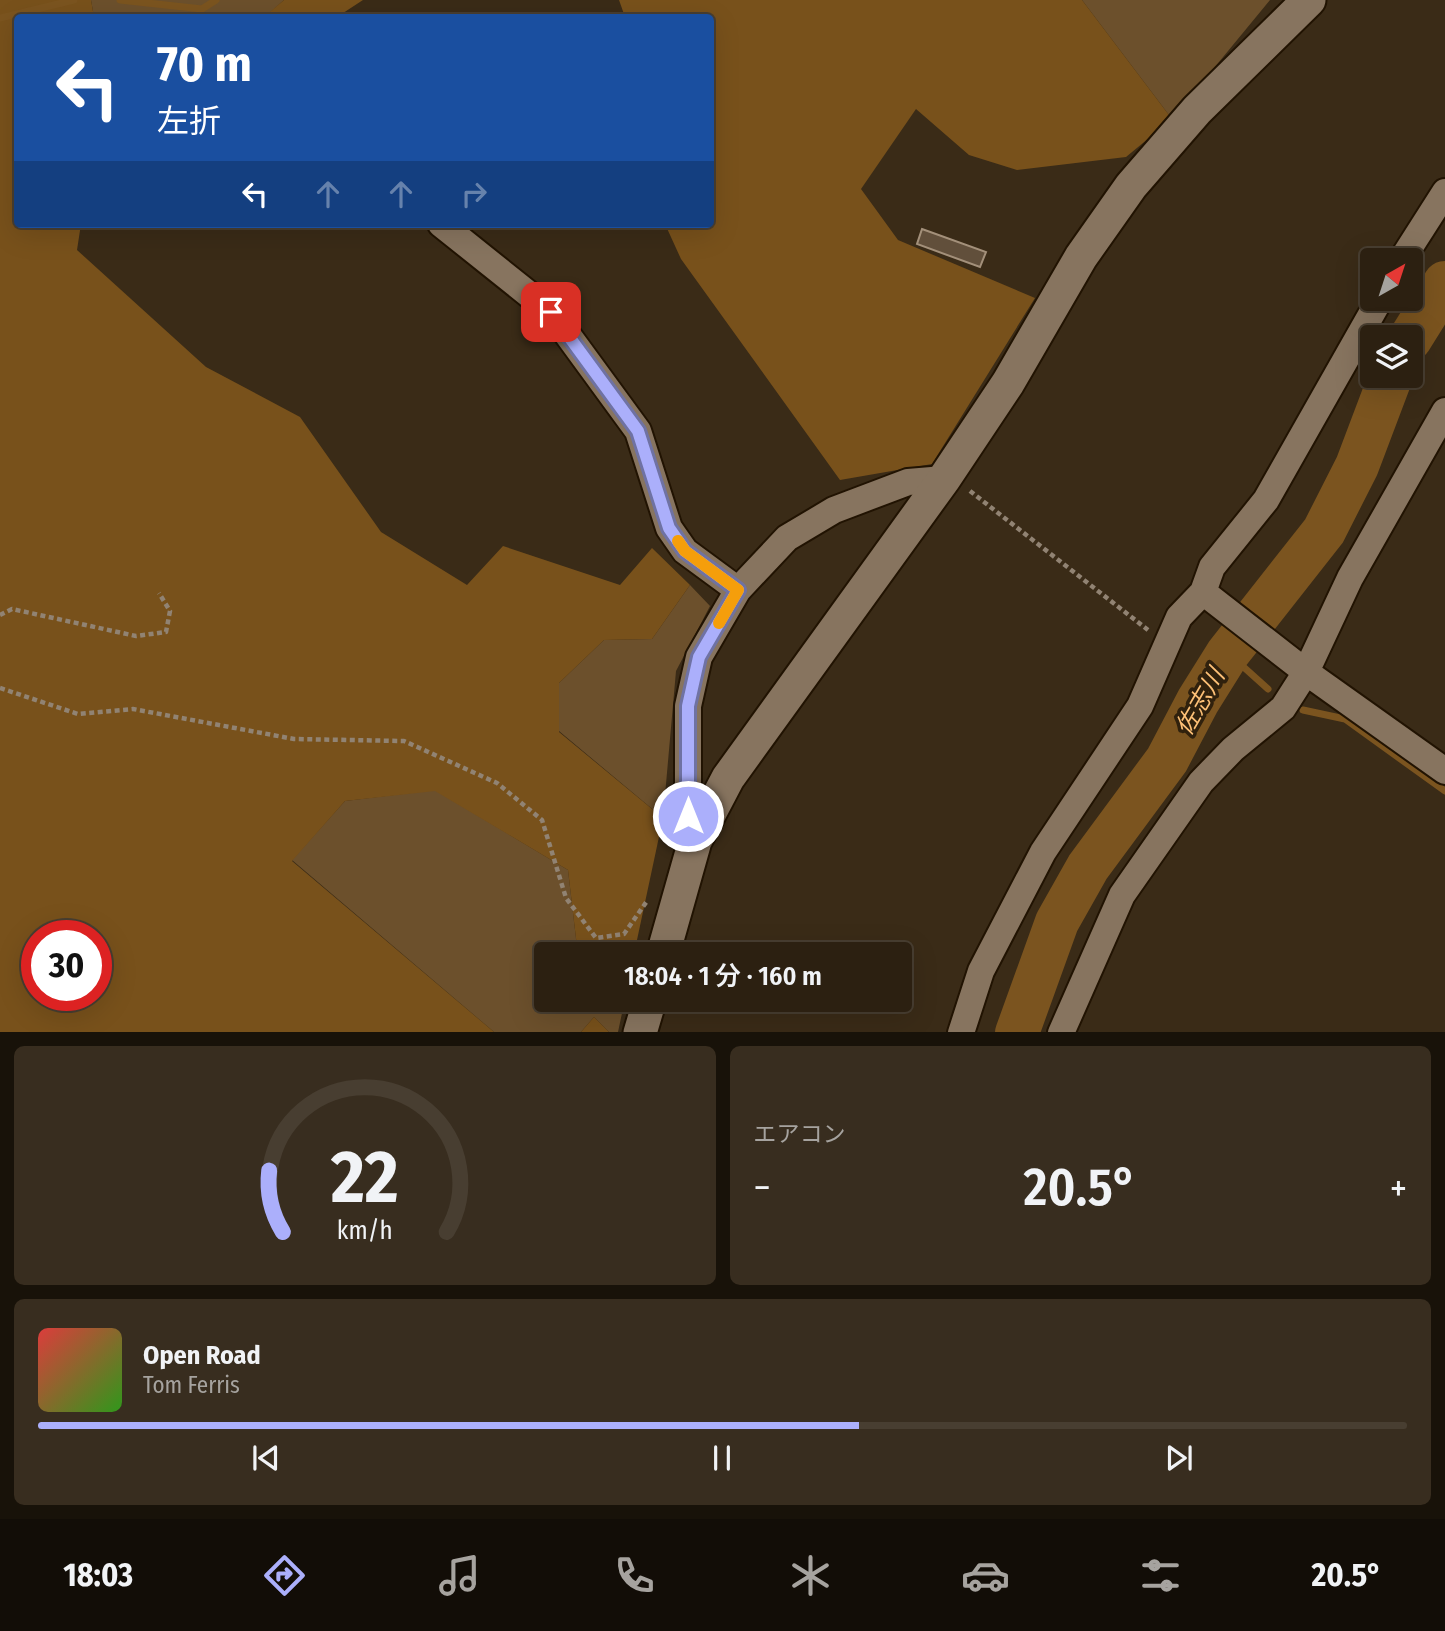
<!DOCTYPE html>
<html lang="ja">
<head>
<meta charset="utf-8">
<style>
	body { margin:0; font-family:"Fira Sans Condensed","Noto Sans JP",sans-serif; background:#382d1f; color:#f1f3f6; height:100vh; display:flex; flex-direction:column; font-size:26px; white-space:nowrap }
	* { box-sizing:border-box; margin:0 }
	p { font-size:23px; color:#a6a39f }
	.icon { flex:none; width:38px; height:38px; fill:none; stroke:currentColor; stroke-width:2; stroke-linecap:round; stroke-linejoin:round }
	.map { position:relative; height:1032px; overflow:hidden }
	.details { display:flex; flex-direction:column; gap:14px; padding:14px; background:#181209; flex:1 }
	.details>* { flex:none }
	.hud { position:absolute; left:14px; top:14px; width:700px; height:214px; border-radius:7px; box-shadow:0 7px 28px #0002,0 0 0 2px #483e31; background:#1a4fa0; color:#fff; overflow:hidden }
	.needle { width:46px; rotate:39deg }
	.buttons { position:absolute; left:1360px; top:248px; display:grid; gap:14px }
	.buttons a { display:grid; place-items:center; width:63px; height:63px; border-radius:7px; background:#2c2011; box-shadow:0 7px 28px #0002,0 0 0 2px #483e31; font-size:35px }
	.speed { position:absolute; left:21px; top:920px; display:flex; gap:14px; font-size:35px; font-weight:700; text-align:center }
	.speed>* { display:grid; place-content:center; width:91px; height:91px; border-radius:50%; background:#2c2011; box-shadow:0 7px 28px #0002,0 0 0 2px #483e31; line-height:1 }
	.speed .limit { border:10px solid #d22; background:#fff; color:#111 }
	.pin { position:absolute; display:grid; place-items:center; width:60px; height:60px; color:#fff; margin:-30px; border-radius:14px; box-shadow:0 4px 10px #0006 }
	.me { position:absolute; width:77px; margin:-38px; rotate:0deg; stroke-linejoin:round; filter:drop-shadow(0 0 5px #0008) }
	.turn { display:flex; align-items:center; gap:24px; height:147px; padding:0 28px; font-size:32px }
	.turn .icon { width:91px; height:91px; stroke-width:2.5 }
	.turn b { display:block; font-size:49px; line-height:60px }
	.lanes { display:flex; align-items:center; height:66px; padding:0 28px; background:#0003; justify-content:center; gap:35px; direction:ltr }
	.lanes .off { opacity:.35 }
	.big { font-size:52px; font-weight:600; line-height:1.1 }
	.details .card { flex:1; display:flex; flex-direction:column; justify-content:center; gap:10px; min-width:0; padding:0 24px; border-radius:10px; background:#382d1f }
	.details .dial { align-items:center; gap:0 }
	.dial svg { height:182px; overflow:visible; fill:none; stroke:#483e31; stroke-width:7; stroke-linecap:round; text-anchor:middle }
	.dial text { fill:#f1f3f6; stroke:none }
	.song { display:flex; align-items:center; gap:21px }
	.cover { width:84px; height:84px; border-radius:10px; background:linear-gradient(135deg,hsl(0 70% 55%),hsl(110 70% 35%)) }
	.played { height:7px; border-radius:4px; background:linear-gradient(90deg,#abaffb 60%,#483e31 60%) }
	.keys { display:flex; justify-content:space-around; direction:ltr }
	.heat { display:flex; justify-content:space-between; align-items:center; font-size:38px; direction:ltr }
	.details .tiles { flex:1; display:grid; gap:14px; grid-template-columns:1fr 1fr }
	.card:last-child { grid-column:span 2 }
	.trip { position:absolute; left:534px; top:942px; width:378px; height:70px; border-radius:7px; background:#2c2011; box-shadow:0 7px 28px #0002,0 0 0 2px #483e31; font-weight:600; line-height:70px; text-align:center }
	.tabs { display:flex; height:112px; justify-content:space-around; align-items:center; background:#120d07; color:#a6a39f }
	.tabs .icon { width:49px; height:49px }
	.tabs .on { color:#abaffb }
	.tabs b { font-size:32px; color:#f1f3f6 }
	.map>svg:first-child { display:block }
	.green { fill:#6c502c }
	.forest { fill:#78511b; fill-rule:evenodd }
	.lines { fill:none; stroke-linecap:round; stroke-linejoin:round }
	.stream { stroke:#7b541f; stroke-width:7 }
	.river { stroke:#7b541f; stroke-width:44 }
	.building { fill:#614f3b; stroke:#a3907a; stroke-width:2 }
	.minor-casing { stroke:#211302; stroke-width:30 }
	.tertiary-casing { stroke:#211302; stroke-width:37 }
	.path { stroke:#918373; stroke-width:4.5; stroke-dasharray:5 3.5; stroke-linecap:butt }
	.minor { stroke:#87745f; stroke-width:26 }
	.tertiary { stroke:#87745f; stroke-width:33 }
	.route-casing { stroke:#6f72a3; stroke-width:18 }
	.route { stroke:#abaffb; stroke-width:12 }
	.slow { stroke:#f59e0b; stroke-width:12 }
	.labels { text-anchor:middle; stroke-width:7; stroke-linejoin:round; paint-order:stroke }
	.water-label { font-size:24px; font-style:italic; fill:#fdc076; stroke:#30210d }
</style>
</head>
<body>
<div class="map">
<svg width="1445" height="1033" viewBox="0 0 1445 1033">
	<rect width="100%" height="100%" fill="#3a2b17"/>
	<path class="green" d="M91,0H284L264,18L94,17Z
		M1082,0H1270L1172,119Z
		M690,585L710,606L676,671L663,818L559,731V683L604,640L652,639Z
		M435,790L568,870L577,947L582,954H546V999H625L618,1032H609L594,1017L581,1032H494L292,860L345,801Z"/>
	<path class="forest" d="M0,0H91L94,17L18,18V224H81L77,250L206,367L300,417L381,532L467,585L503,546L620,585L652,548L690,585L652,639L604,640L559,683V732L663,818L634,954H582L577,947L568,870L435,791L345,801L292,861L494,1032H0ZM37,936H96V996H37Z
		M284,0H363L337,17H264Z
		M619,0H1082L1172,119L1126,157L1017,170L969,155L916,109L861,189L898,240L1035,298L932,464L840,480L681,259L665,224H710V18L625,17Z
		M594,1017L609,1032H581Z"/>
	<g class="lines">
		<path class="stream" d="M120,0L202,9L216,0
			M0,18L74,0
			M1228,653L1268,689
			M1303,710L1345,719L1445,791"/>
		<path class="river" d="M1410,339L1445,283
			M1017,1033L1057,922L1088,867L1167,760L1198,701L1228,653L1324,531L1357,466L1391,376"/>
	</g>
	<path class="building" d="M922,229L986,252L980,267L917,244Z"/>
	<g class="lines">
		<defs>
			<path id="minor" d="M441,224L551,312L638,431L669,528L685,551L738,590
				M1401,261L1445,192
				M1380,299L1266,500L1212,567L1203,592L1306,672L1445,771
				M695,841L688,816V706L699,657L738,590L787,538L834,510L908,482L944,479
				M961,1033L981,971L1043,852L1140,706L1179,617L1203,592
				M1061,1033L1122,895L1201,782L1233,749L1283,708L1306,672L1350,578L1445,411"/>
			<path id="tertiary" d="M663,954L695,841L728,778L944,479L1008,383L1081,257L1131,186L1197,110L1309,0
				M640,1033L650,999"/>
		</defs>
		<use href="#minor" class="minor-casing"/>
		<use href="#tertiary" class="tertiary-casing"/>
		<path class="path" d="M970,491L1148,630
			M0,615L12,609L136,636L166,632L170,611L159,593
			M0,688L78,714L133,709L294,739L404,741L497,783L542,820L566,898L596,938L624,934L647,901"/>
		<use href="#minor" class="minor"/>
		<use href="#tertiary" class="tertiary"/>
	</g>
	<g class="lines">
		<defs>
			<path id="route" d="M551,312L638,431L669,528L685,551L738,590L699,657L688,706V816"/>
		</defs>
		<use href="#route" class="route-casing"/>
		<use href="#route" class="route"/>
		<path class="slow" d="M678,541L685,551L738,590L719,623"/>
	</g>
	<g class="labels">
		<g class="water-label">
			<text transform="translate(1200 702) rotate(-60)" y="8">佐志川</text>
		</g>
	</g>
</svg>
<div class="buttons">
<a><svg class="needle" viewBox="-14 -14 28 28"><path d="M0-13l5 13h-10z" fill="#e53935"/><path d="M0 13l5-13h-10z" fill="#a6a39f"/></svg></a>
<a><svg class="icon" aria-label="layers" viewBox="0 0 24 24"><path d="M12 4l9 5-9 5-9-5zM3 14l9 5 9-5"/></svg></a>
</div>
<div class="speed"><div class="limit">30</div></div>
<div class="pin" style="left:551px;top:312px;background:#d93025"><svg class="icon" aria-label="arrive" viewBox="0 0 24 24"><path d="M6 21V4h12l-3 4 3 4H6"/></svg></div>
<svg class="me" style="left:688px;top:816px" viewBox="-20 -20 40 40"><circle r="17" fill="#abaffb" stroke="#fff" stroke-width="3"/><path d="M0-11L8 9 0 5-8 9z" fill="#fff"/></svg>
<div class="trip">18:04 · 1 分 · 160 m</div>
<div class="hud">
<div class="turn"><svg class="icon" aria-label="left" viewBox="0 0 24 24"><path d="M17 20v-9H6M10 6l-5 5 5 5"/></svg><div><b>70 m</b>左折</div></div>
<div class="lanes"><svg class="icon" aria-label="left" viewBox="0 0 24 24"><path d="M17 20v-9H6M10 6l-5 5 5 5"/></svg><svg class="icon off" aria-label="ahead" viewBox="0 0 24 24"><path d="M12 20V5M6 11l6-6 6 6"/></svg><svg class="icon off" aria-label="ahead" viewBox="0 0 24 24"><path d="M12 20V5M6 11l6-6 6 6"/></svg><svg class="icon off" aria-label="right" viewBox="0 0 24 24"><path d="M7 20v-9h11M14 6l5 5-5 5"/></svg></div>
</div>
</div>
<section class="details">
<div class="tiles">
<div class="card dial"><svg viewBox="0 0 100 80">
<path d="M14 69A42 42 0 1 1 86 69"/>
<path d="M14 69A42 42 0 0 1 8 42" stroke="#abaffb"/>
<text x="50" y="56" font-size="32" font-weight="700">22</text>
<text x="50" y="72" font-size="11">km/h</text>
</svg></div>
<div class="card"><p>エアコン</p>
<div class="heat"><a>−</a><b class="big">20.5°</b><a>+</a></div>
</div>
<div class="card">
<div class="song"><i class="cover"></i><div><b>Open Road</b><p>Tom Ferris</p></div></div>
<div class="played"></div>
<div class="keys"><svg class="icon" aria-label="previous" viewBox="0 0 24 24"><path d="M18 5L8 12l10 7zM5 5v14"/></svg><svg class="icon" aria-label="pause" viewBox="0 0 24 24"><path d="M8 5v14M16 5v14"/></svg><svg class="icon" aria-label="next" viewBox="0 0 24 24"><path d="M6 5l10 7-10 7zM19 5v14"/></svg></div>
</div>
</div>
</section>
<nav class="tabs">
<b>18:03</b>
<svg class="icon on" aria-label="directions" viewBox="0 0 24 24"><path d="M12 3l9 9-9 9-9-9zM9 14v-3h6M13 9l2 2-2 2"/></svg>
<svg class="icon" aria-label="music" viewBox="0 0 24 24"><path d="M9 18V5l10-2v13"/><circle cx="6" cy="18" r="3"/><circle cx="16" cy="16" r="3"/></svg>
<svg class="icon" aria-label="phone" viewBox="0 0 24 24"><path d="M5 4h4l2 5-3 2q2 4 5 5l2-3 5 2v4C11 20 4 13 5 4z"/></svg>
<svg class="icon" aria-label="climate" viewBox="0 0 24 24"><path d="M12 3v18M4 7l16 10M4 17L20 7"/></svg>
<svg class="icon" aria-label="car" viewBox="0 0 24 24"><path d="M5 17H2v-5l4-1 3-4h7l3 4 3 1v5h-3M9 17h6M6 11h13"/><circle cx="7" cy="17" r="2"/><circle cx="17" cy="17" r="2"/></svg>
<svg class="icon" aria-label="filters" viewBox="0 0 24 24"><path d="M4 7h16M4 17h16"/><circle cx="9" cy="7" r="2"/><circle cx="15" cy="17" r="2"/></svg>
<b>20.5°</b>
</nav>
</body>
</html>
